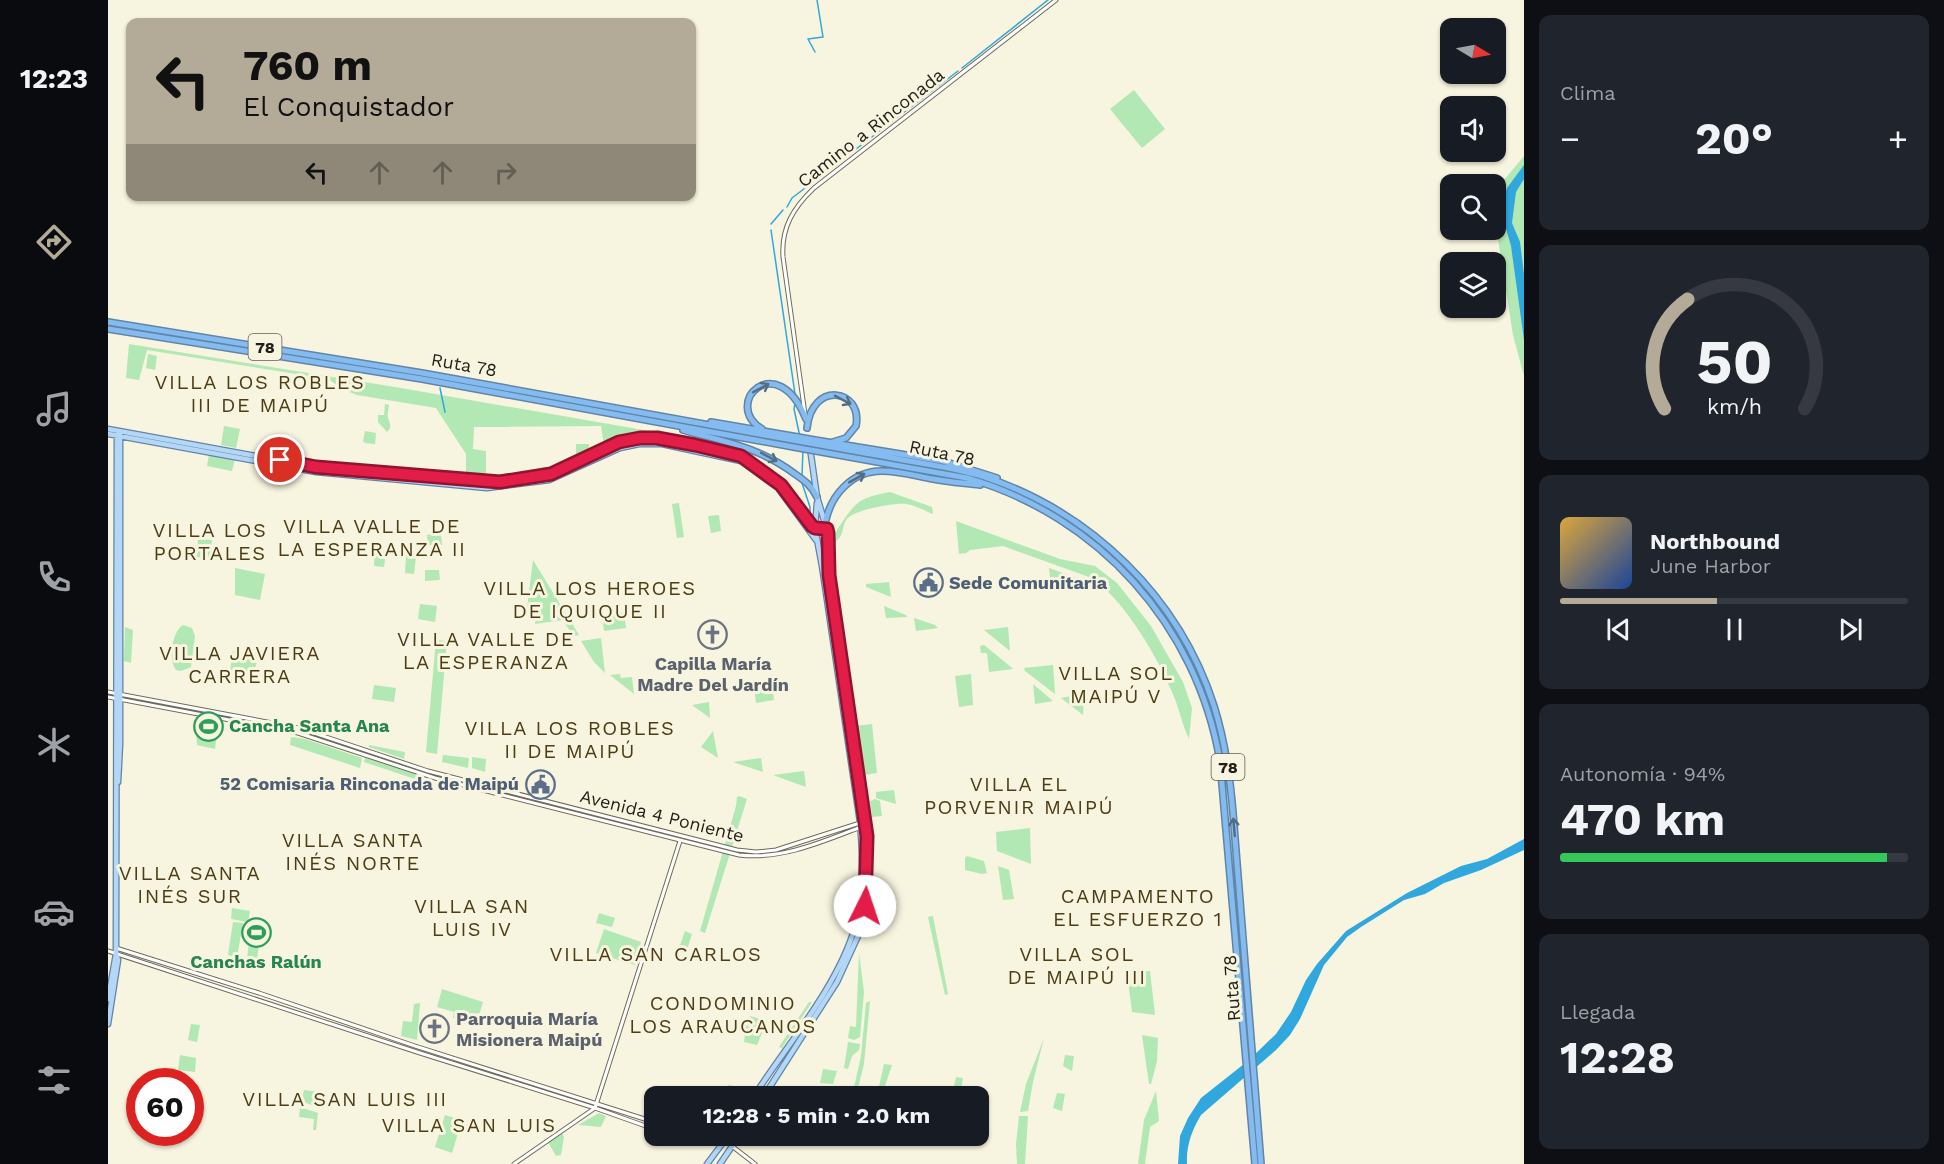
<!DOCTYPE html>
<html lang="es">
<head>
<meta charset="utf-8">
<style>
	body { margin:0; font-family:"Work Sans",sans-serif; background:#20242c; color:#f1f3f6; height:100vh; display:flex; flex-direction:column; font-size:22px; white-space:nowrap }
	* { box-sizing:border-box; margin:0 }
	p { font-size:20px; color:#9ea1a6 }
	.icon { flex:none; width:33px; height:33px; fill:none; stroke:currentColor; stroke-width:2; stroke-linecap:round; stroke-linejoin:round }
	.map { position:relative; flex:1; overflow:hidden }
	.side { display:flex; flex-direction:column; gap:15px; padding:15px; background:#0d0f14; width:420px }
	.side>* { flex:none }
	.hud { position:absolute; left:18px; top:18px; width:570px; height:183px; border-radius:12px; box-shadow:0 2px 4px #0004; background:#b3ab97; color:#111; overflow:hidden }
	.needle { width:39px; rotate:100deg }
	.tools { position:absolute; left:1332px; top:18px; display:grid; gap:12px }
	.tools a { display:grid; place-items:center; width:66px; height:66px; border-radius:12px; background:#171b24; box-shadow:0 2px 4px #0004; font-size:30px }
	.speed { position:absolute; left:18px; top:1068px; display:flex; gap:12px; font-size:30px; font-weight:700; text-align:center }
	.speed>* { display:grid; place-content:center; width:78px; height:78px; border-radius:50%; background:#171b24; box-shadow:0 2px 4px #0004; line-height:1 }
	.speed .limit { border:9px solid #d22; background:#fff; color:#111 }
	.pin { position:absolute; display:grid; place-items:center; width:51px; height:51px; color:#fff; margin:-26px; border:3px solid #fff; border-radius:50%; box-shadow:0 2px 6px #0007 }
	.me { position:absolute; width:66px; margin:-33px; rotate:4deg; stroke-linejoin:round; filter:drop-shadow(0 0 4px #0008) }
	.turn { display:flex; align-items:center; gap:21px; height:126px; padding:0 18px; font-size:27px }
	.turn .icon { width:78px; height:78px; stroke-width:2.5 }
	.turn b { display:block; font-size:42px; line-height:51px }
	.lanes { display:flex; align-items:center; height:57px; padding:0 18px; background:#0003; justify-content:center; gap:30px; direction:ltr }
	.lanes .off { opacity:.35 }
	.big { font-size:45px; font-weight:700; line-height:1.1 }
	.side .tile { flex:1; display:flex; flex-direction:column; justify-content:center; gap:9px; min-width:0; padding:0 21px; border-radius:12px; background:#20242c }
	.side .dial { align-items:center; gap:0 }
	.dial svg { height:156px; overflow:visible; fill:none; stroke:#363941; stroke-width:7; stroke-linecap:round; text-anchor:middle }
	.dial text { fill:#f1f3f6; stroke:none }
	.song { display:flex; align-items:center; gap:18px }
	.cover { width:72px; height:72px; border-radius:9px; background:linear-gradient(135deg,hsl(40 70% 55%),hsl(220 70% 35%)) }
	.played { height:6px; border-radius:3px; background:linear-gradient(90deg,#b3ab97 45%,#363941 45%) }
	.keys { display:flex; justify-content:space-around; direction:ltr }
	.heat { display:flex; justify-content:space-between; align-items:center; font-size:33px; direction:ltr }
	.charge { height:9px; border-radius:4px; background:linear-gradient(90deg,#34c759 94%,#363941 0) }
	.trip { position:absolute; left:536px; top:1086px; width:345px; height:60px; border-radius:12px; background:#171b24; box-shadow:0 2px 4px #0004; font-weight:700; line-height:60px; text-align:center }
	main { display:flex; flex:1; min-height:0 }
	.tabs { display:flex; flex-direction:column; width:108px; justify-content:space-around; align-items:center; background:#090b0e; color:#9ea1a6 }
	.tabs .icon { width:42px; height:42px }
	.tabs .active { color:#b3ab97 }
	.tabs b { font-size:27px; color:#f1f3f6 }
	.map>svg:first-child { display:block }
	.green { fill:#b2e8b3 }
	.water { fill:#30a7dd }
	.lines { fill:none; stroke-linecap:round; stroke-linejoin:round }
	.stream { stroke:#30a7dd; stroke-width:1.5 }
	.minor-casing { stroke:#6e6b59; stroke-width:5 }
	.major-casing { stroke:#6185a5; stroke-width:7 }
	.highway-casing { stroke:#6185a5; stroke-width:8 }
	.minor { stroke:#fff; stroke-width:3 }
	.major { stroke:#b5d7f7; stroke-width:4.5 }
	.highway { stroke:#84bcf1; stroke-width:5 }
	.highway-bridge-casing { stroke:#6185a5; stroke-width:8; stroke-linecap:butt }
	.highway-bridge { stroke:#84bcf1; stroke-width:5 }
	.oneway { stroke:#526e84 }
	.route-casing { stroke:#92132f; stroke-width:15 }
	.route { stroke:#e11d48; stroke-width:10 }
	.labels { text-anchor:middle; stroke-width:6; stroke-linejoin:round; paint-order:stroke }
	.shield { fill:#f7f4df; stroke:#615f54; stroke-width:1.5 }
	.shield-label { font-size:16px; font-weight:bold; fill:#211f18 }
	.street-label { font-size:18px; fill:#211f18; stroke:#f7f4df }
	.service-label { font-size:18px; font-weight:bold; fill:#4e5e75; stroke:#f7f4df; text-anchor:start }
	.worship-label { font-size:18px; font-weight:bold; fill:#5b616d; stroke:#f7f4df }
	.leisure-label { font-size:18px; font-weight:bold; fill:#27864d; stroke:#f7f4df; text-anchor:start }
	.neighbourhood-label { font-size:20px; letter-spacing:1.5px; fill:#4c3d15; stroke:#f7f4df }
</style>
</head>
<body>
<main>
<nav class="tabs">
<b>12:23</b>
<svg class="icon active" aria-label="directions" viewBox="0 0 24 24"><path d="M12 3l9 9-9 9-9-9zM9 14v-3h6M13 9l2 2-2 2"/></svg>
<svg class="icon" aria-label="music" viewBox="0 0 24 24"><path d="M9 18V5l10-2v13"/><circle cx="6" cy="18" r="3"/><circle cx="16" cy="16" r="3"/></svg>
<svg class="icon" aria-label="phone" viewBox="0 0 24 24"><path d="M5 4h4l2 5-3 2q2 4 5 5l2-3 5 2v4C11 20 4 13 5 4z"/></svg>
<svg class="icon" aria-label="climate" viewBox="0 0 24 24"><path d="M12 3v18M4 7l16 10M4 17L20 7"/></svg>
<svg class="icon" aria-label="car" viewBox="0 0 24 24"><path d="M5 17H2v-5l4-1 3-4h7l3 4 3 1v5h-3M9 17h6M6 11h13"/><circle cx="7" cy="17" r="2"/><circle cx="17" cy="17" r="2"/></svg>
<svg class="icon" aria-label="filters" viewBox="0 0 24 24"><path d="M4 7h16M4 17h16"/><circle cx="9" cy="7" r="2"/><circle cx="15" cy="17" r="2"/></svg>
</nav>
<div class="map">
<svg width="1416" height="1164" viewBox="0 0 1416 1164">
	<rect width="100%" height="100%" fill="#f7f4df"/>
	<path class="green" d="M1026,90L1057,129L1034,148L1002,109Z
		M1416,156V376L1405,335L1389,233L1388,201L1391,186Z
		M21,344L293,388L570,436C562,440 551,435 542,435C526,433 510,439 496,445L493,426L366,427L365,449L378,451V473L375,478H358V454L328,408L249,395L236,390L220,379L39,350L31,380L18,378Z
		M40,354L49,356L47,370L38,368Z
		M277,404L281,405C281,408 279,414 280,417C281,423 285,426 279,432L270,422V415H276Z
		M116,426L132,429L128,448L113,445Z
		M257,431L268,433L267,444L257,443L255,441Z
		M468,444H481V453L468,459Z
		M101,454L127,459L124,471L99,466Z
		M782,492L824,507L825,514C817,511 807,505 798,504C788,502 745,510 739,519C733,527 737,537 726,542C726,533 730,528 735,521C749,499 757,497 782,492Z
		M571,503L576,537L569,538L564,504Z
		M611,515L613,531L603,533L600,516Z
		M848,521L952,559L987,566L1009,583L1043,626L1075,682L1084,708L1081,739C1074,725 1071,707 1064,692C1051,659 1013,594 981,577L895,546L862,550L858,553L851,554Z
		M330,533L333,534L334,545H320L319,535Z
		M90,539L104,540L102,558L89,557Z
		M719,542L723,599L720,600L710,543Z
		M267,551L278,552L276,567L266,566Z
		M298,556L308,557L306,574L297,573Z
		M425,560L471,635L465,636L455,620L427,624L429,610L419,608Z
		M127,568L157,574L152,600L127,595Z
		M941,568L975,580L976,582L943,586Z
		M317,570H331L332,580L317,581Z
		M781,582L783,597L758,587V584Z
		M312,604L329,606L327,622L310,619Z
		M723,605L741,719L740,721L721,606Z
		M776,606L798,615L799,617L778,618Z
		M516,612L518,628L496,631L494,616Z
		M806,618L827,625L830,628L808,631Z
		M75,625L84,628L87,636L83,667L73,671L68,670C60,660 64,631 75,625Z
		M17,627L25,630L23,663L16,661Z
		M900,627L902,651L876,630Z
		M493,638L497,673L486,662L473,641Z
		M328,640L339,641L329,754L318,752Z
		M876,645L903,667L905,669L881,672L879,653H873L872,646Z
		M125,651L150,655L146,675L122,671Z
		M945,665L947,694L917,671L916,668Z
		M512,674L513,678L524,677L526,694L502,675Z
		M863,674L865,705L851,707L847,676Z
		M925,684L945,701L927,704Z
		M266,685L288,688L286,702L264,699Z
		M664,685L666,700L648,703L646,688Z
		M973,694L976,696L975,715L953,698Z
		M601,702L602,718L584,705Z
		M92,720L109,724L107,732L91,728Z
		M764,724L769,773L756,775L752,773L746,726Z
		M739,726H742L755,820L754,818Z
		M88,730L109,734L107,749L89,745Z
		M605,731L610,758L593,747Z
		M183,737L197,739L254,758L252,768L182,745Z
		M261,745L297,752L296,759L261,747Z
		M335,755L361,758L360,768L334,762Z
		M257,757L316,777V782L256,762Z
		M364,757L378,759L377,772L364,768Z
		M653,758L655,772L625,762Z
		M696,771L698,787L665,775Z
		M786,790L788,804L768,798V792Z
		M631,796L639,799L597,933L592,931L628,806L629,797Z
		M767,799L772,801L774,816L764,817L762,801Z
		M922,828L923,864L889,851L888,832Z
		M859,856L876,861L879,873L874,874L857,870V858Z
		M890,866L901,870L906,899L895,900Z
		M124,908L142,911L140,922L123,919Z
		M491,913L507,918L504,927L488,923Z
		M825,916L840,994L837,995L820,917Z
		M125,922L135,923L129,957L120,955Z
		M144,923L154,925L152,942L141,941Z
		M496,929L533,942L527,965L488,953Z
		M577,931L584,934L578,953L570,951Z
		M141,942L151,943L149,961L139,959Z
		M751,953L756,992L752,1037L746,1040L740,1038L742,1026L748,1027Z
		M1042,971L1047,1015L1024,1012L1019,973Z
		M334,989L375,1002L368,1025L345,1018L346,1012L329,1007Z
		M762,1001L756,1064L748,1096H744L753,1056L758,1003Z
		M701,1002H704L674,1048L671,1047Z
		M312,1003L309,1040L293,1036L295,1021L304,1022L306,1004Z
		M642,1016L659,1021L649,1045L636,1042L638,1026L643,1027L639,1025Z
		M83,1024L92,1025L89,1042L80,1040Z
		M1034,1035L1050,1038L1049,1061L1043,1084H1041Z
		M936,1038L925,1082L920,1111L912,1112L918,1084Z
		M740,1042L752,1044L751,1050L744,1056L740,1069L736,1068Z
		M72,1055L88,1058L87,1072L70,1070Z
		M957,1055L966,1056L964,1071L955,1066Z
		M776,1064L784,1065L775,1092L770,1091Z
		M715,1069L729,1071L725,1084L712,1083Z
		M848,1077L855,1078L852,1096H844Z
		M620,1085L642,1089V1090L637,1092L629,1091V1095L636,1096H618Z
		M196,1090L211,1092L209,1107L193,1101Z
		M1048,1091L1051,1121L1042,1127L1037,1164H1030L1036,1120Z
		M949,1093L957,1094L954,1111L945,1108Z
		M192,1107L210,1113L208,1130H205L206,1119L191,1117Z
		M491,1113L498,1116L493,1127L470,1125Z
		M337,1115L354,1120L344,1153L327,1147Z
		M911,1116H920L917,1164H909L908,1144Z
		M454,1133L456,1137L453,1155L448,1156L440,1142Z"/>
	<path class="water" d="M1416,165V179L1408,192L1404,223L1412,242L1416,274V340L1403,246L1394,215L1395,200L1399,188Z
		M1416,839V850L1373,870L1336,883L1317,894L1296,900L1253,927L1239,937L1216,965L1192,1019L1182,1035L1168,1050L1093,1115C1084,1130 1078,1146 1079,1164H1070L1072,1136L1080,1118L1093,1098L1141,1060L1168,1034L1183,1012L1198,980L1209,964L1238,931L1299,893L1353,866L1379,859Z"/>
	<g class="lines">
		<path class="stream" d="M707,52L700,39L715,37L709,0
			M854,68L940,0
			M679,207L684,198L850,71
			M663,224L675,210
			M663,230L687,394
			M333,369L334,360
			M332,388L337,412
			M687,403L686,409L692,437
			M694,475L695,450
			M694,483L702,507V514"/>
		<defs>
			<path id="minor" d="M697,414L675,257C673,228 685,208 706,188L948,0
				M0,692L191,728L320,771L629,850L648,852L668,850L758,821
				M0,697L190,733L327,778L631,855C673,860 714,842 753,827L758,821
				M8,948L151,993L307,1046L546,1122
				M0,951L312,1053L487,1108L546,1129
				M563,1136L574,1139L615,1141
				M611,1136L647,1164
				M406,1164L487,1108L572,841"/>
			<path id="major" d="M0,429L208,467L379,482L443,475L502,446L532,438H549L626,453L636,458L673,485L707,528
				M0,434L208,472L379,488L441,480L512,448L531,444H554L633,461L670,488L708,540
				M10,782L12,744V433
				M0,999L8,954
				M0,1024L10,960L8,954L9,434
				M646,1096C679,1045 730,986 747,927C756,894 755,855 752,822L714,566L707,528L709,503
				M656,1096L729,982L750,936L758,900L760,850L758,821L721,575L720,533L709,497L702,448
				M599,1164L620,1136
				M612,1164L631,1136"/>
			<path id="highway" d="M0,322L314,373L690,441
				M0,329L314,379L691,448
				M603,422L690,437
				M699,428C704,380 755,389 748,426L738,438L725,442
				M654,429C613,404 669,347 698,419
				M575,430C617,442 651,447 687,474C697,481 704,486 709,497
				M707,440L835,461L889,478
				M707,444C739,450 770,455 801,461C826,465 852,469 877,477C984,513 1071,597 1106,706C1117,741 1122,776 1125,813L1153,1164
				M708,451L859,478C991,516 1089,625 1112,761L1147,1164
				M717,524C722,496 743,471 774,471C791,471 808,476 825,479C840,482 856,483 872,485"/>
		</defs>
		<use href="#minor" class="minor-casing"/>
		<use href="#major" class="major-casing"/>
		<use href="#highway" class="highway-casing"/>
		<use href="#minor" class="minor"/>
		<use href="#major" class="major"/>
		<use href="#highway" class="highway"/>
		<defs>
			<path id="highway-bridge" d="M690,437L707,440
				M690,441L707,444
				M691,448L708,451"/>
		</defs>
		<use href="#highway-bridge" class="highway-bridge-casing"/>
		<use href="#highway-bridge" class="highway-bridge"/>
	</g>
	<defs><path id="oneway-shaft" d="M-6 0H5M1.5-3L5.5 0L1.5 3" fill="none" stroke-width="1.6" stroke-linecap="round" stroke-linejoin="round" transform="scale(1.5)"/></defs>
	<g class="oneway">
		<use href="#oneway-shaft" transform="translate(653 388) rotate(-28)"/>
		<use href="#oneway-shaft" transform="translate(735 400) rotate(28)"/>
		<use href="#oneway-shaft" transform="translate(661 457) rotate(28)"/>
		<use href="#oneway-shaft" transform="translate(749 478) rotate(-29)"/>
		<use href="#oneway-shaft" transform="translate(1126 827) rotate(-95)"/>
	</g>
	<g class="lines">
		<defs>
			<path id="route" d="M172,460L208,467L392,482L443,474L511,442L532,438H549L587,445L633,456L673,485L704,526L707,528L719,529L720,533L721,575L759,836L757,906"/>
		</defs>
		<use href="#route" class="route-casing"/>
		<use href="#route" class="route"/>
	</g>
	<defs>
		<symbol id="civic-ring" viewBox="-11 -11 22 22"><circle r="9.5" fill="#f7f4df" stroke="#5c6f8a" stroke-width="1.5"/><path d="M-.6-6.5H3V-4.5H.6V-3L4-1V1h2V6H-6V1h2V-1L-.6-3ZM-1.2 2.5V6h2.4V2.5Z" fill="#5c6f8a"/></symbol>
		<symbol id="church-ring" viewBox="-11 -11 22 22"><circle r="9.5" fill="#f7f4df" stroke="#6b7280" stroke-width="1.5"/><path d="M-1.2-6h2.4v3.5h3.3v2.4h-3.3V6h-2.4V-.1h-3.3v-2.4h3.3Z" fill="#6b7280"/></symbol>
		<symbol id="stadium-ring" viewBox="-11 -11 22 22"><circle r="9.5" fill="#f7f4df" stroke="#2e9e5b" stroke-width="1.5"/><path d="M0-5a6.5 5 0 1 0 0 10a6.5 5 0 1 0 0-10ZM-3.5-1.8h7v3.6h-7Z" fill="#2e9e5b"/></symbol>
	</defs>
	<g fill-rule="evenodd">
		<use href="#civic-ring" x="804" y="566" width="33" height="33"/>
		<use href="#church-ring" x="588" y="618" width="33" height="33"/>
		<use href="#stadium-ring" x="84" y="710" width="33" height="33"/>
		<use href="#civic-ring" x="416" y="768" width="33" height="33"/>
		<use href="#stadium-ring" x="132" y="916" width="33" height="33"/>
		<use href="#church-ring" x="310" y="1012" width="33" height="33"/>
	</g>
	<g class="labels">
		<g class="shield">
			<rect x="140.5" y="334" width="33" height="26" rx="4.5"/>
			<rect x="1103.5" y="754" width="33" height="26" rx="4.5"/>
		</g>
		<g class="shield-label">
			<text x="157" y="353">78</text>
			<text x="1120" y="773">78</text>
		</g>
		<g class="street-label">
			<text transform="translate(763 128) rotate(-38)" y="6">Camino a Rinconada</text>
			<text transform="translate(356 365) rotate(10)" y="6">Ruta 78</text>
			<text transform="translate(834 453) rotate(12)" y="6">Ruta 78</text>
			<text transform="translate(554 816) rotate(14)" y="6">Avenida 4 Poniente</text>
			<text transform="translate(1124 988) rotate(-94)" y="6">Ruta 78</text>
		</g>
		<g class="service-label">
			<text x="841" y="589">Sede Comunitaria</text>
			<text x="411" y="790" text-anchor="end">52 Comisaria Rinconada de Maipú</text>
		</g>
		<g class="worship-label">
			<text x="605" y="670">Capilla María<tspan x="605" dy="21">Madre Del Jardín</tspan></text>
			<text x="348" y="1025" text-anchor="start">Parroquia María<tspan x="348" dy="21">Misionera Maipú</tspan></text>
		</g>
		<g class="leisure-label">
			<text x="121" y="732">Cancha Santa Ana</text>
			<text x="148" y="968" text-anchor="middle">Canchas Ralún</text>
		</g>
		<g class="neighbourhood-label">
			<text x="152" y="389">VILLA LOS ROBLES<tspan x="152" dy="23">III DE MAIPÚ</tspan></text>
			<text x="264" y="533">VILLA VALLE DE<tspan x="264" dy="23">LA ESPERANZA II</tspan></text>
			<text x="102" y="537">VILLA LOS<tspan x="102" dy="23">PORTALES</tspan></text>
			<text x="482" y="595">VILLA LOS HEROES<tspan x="482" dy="23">DE IQUIQUE II</tspan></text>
			<text x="378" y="646">VILLA VALLE DE<tspan x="378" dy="23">LA ESPERANZA</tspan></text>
			<text x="132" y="660">VILLA JAVIERA<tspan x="132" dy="23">CARRERA</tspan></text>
			<text x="1008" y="680">VILLA SOL<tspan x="1008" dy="23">MAIPÚ V</tspan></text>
			<text x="462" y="735">VILLA LOS ROBLES<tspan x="462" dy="23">II DE MAIPÚ</tspan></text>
			<text x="911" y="791">VILLA EL<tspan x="911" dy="23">PORVENIR MAIPÚ</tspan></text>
			<text x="245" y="847">VILLA SANTA<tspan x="245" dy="23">INÉS NORTE</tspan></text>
			<text x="82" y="880">VILLA SANTA<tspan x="82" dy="23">INÉS SUR</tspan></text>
			<text x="1030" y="903">CAMPAMENTO<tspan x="1030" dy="23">EL ESFUERZO 1</tspan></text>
			<text x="364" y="913">VILLA SAN<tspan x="364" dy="23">LUIS IV</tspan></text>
			<text x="548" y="961">VILLA SAN CARLOS</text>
			<text x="969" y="961">VILLA SOL<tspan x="969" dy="23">DE MAIPÚ III</tspan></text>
			<text x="615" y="1010">CONDOMINIO<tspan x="615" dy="23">LOS ARAUCANOS</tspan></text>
			<text x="237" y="1106">VILLA SAN LUIS III</text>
			<text x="361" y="1132">VILLA SAN LUIS</text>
		</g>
	</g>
</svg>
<div class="tools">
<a><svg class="needle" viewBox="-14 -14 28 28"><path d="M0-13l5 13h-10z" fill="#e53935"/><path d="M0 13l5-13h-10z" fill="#9ea1a6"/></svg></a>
<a><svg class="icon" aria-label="sound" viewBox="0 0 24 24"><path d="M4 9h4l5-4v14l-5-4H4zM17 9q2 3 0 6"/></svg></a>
<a><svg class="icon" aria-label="search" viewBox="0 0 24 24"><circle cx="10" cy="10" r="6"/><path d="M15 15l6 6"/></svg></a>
<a><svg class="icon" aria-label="layers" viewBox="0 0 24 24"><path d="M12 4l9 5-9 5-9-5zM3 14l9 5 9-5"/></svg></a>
</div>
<div class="speed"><div class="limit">60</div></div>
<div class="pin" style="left:172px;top:460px;background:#d93025"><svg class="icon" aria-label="arrive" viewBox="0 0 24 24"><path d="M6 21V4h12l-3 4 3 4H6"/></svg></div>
<svg class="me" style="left:757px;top:906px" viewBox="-20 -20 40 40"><circle r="19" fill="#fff"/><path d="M0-13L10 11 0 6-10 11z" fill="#e11d48"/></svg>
<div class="trip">12:28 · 5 min · 2.0 km</div>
<div class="hud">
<div class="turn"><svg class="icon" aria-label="left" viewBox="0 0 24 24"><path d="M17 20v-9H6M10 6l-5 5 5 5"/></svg><div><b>760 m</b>El Conquistador</div></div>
<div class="lanes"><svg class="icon" aria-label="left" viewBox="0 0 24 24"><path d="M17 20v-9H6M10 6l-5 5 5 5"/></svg><svg class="icon off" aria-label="ahead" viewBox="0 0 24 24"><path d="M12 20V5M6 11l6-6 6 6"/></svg><svg class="icon off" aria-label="ahead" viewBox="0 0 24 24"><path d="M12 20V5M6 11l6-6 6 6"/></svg><svg class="icon off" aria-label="right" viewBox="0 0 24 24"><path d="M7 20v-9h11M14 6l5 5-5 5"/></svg></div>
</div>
</div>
<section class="side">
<div class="tile"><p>Clima</p>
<div class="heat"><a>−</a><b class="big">20°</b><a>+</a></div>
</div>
<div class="tile dial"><svg viewBox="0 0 100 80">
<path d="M14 69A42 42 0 1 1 86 69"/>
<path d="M14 69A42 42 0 0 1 26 13" stroke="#b3ab97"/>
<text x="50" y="56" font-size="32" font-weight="700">50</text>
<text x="50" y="72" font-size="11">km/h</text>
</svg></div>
<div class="tile">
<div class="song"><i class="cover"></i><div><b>Northbound</b><p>June Harbor</p></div></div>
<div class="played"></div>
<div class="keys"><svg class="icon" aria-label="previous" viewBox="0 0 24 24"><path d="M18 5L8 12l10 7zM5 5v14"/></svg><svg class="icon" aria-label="pause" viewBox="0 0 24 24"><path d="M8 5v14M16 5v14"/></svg><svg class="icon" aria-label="next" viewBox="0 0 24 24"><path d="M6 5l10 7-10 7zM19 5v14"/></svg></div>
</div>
<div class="tile"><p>Autonomía · 94%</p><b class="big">470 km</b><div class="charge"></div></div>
<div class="tile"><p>Llegada</p><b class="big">12:28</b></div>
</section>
</main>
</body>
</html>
